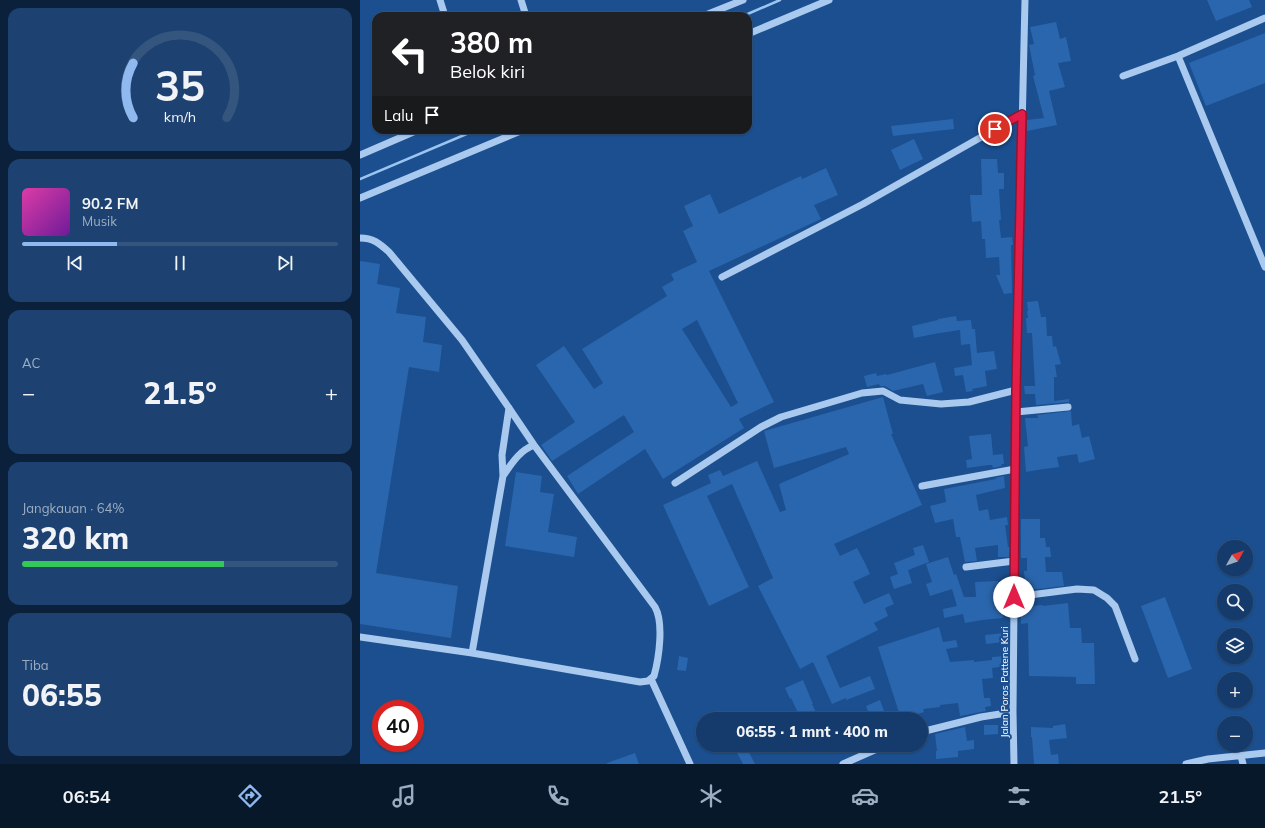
<!DOCTYPE html>
<html lang="id">
<head>
<meta charset="utf-8">
<style>
	body { margin:0; font-family:Mulish,sans-serif; background:#1d4271; color:#f1f3f6; height:100vh; display:flex; flex-direction:column; font-size:15px; white-space:nowrap }
	* { box-sizing:border-box; margin:0 }
	p { font-size:13px; color:#9dadc1 }
	.icon { flex:none; width:22px; height:22px; fill:none; stroke:currentColor; stroke-width:2; stroke-linecap:round; stroke-linejoin:round }
	.map { position:relative; flex:1; overflow:hidden }
	.sheet { display:flex; flex-direction:column; gap:8px; padding:8px; background:#0b203b; width:360px }
	.sheet>* { flex:none }
	.hud { position:absolute; left:12px; top:12px; width:380px; height:122px; border-radius:12px; box-shadow:0 1px 3px #0004,0 0 0 1px #33557e; background:#202124; color:#fff; overflow:hidden }
	.needle { width:26px; rotate:50deg }
	.controls { position:absolute; left:857px; top:540px; display:grid; gap:8px }
	.controls a { display:grid; place-items:center; width:36px; height:36px; border-radius:50%; background:#143b6b; box-shadow:0 1px 3px #0004,0 0 0 1px #33557e; font-size:20px }
	.speed { position:absolute; left:12px; top:700px; display:flex; gap:8px; font-size:20px; font-weight:700; text-align:center }
	.speed>* { display:grid; place-content:center; width:52px; height:52px; border-radius:50%; background:#143b6b; box-shadow:0 1px 3px #0004,0 0 0 1px #33557e; line-height:1 }
	.speed .limit { border:6px solid #d22; background:#fff; color:#111 }
	.pin { position:absolute; display:grid; place-items:center; width:34px; height:34px; color:#fff; margin:-17px; border:2px solid #fff; border-radius:50%; box-shadow:0 1px 4px #0007 }
	.me { position:absolute; width:44px; margin:-22px; rotate:0deg; stroke-linejoin:round; filter:drop-shadow(0 0 3px #0008) }
	.turn { display:flex; align-items:center; gap:14px; height:84px; padding:0 12px; font-size:18px }
	.turn .icon { width:52px; height:52px; stroke-width:2.5 }
	.turn b { display:block; font-size:28px; line-height:34px }
	.then { display:flex; align-items:center; height:38px; padding:0 12px; background:#0003; gap:8px; font-size:15px }
	.big { font-size:30px; font-weight:800; line-height:1.1 }
	.sheet .card { flex:1; display:flex; flex-direction:column; justify-content:center; gap:6px; min-width:0; padding:0 14px; border-radius:12px; background:#1d4271 }
	.sheet .dial { align-items:center; gap:0 }
	.dial svg { height:104px; overflow:visible; fill:none; stroke:#33557e; stroke-width:7; stroke-linecap:round; text-anchor:middle }
	.dial text { fill:#f1f3f6; stroke:none }
	.song { display:flex; align-items:center; gap:12px }
	.cover { width:48px; height:48px; border-radius:6px; background:linear-gradient(135deg,hsl(320 70% 55%),hsl(280 70% 35%)) }
	.played { height:4px; border-radius:2px; background:linear-gradient(90deg,#90b9f0 30%,#33557e 30%) }
	.keys { display:flex; justify-content:space-around; direction:ltr }
	.heat { display:flex; justify-content:space-between; align-items:center; font-size:22px; direction:ltr }
	.charge { height:6px; border-radius:3px; background:linear-gradient(90deg,#34c759 64%,#33557e 0) }
	.trip { position:absolute; left:336px; top:712px; width:232px; height:40px; border-radius:20px; background:#143b6b; box-shadow:0 1px 3px #0004,0 0 0 1px #33557e; font-weight:800; line-height:40px; text-align:center }
	.menu { display:flex; height:64px; justify-content:space-around; align-items:center; background:#08182b; color:#9dadc1 }
	.menu .icon { width:28px; height:28px }
	.menu .active { color:#90b9f0 }
	.menu b { font-size:18px; color:#f1f3f6 }
	main { display:flex; flex:1; min-height:0 }
	.map>svg:first-child { display:block }
	.lines { fill:none; stroke-linecap:round; stroke-linejoin:round }
	.stream { stroke:#9cc4f0; stroke-width:2.5 }
	.building { fill:#2a66ad; fill-rule:evenodd }
	.minor { stroke:#a9c9ee; stroke-width:7 }
	.route-casing { stroke:#92132f; stroke-width:10 }
	.route { stroke:#e11d48; stroke-width:7 }
	.labels { text-anchor:middle; stroke-width:4; stroke-linejoin:round; paint-order:stroke }
	.street-label { font-size:10px; fill:#fff; stroke:#1b4f8f }
</style>
</head>
<body>
<main>
<section class="sheet">
<div class="card dial"><svg viewBox="0 0 100 80">
<path d="M14 69A42 42 0 1 1 86 69"/>
<path d="M14 69A42 42 0 0 1 14 27" stroke="#90b9f0"/>
<text x="50" y="56" font-size="32" font-weight="700">35</text>
<text x="50" y="72" font-size="11">km/h</text>
</svg></div>
<div class="card">
<div class="song"><i class="cover"></i><div><b>90.2 FM</b><p>Musik</p></div></div>
<div class="played"></div>
<div class="keys"><svg class="icon" aria-label="previous" viewBox="0 0 24 24"><path d="M18 5L8 12l10 7zM5 5v14"/></svg><svg class="icon" aria-label="pause" viewBox="0 0 24 24"><path d="M8 5v14M16 5v14"/></svg><svg class="icon" aria-label="next" viewBox="0 0 24 24"><path d="M6 5l10 7-10 7zM19 5v14"/></svg></div>
</div>
<div class="card"><p>AC</p>
<div class="heat"><a>−</a><b class="big">21.5°</b><a>+</a></div>
</div>
<div class="card"><p>Jangkauan · 64%</p><b class="big">320 km</b><div class="charge"></div></div>
<div class="card"><p>Tiba</p><b class="big">06:55</b></div>
</section>
<div class="map">
<svg width="905" height="764" viewBox="0 0 905 764">
	<rect width="100%" height="100%" fill="#1b4f8f"/>
	<g class="lines">
		<path class="stream" d="M383,16L420,0
			M0,179L116,130"/>
	</g>
	<path class="building" d="M847,0H889L892,7L856,21Z
		M696,22L700,39L706,37L711,61L698,63L705,87L689,91L697,125L667,131V120L684,118L673,76L675,75L669,45L674,44L670,27Z
		M905,33V83L846,106L829,63Z
		M593,119L594,129L533,136L531,126Z
		M554,139L563,159L540,170L531,150Z
		M621,159H637L638,173H644V189H639L641,220H639L641,238L652,237L653,245H651L652,293L644,294L636,275H640L639,257L626,258L625,239H622L621,221L612,222L610,195H622Z
		M466,168L478,195L454,205L461,219L349,271L414,402L379,419L384,428L303,479L285,449L218,494L207,476L274,432L264,415L192,461L181,445L215,422L176,365L204,346L234,389L243,383L222,349L307,296L302,287L314,280L311,274L337,262L323,231L333,226L324,206L350,194L359,214L441,176L442,179ZM337,320L378,403L371,407L322,329Z
		M0,261L20,264L17,284L40,288L36,313L66,317L63,342L82,345L79,372L49,367L16,573L98,586L91,638L0,624Z
		M678,301L681,317H686L687,336H692L693,347L696,346L701,364L695,365L697,377H694V401L709,399V402L676,405L675,394H665L664,386H675L672,333H667L666,318H668L667,311H668L667,302Z
		M596,316L597,321L611,320L612,329H615L617,353L634,351L637,369L625,371L627,386L612,389L613,391L606,392L603,375L595,376L594,368L612,365L610,344L601,345L600,330L574,334L554,338L552,326L578,320V319Z
		M575,362L583,392L567,396L563,384L533,391L525,386H520L519,384L507,387L504,376L516,373L517,376L526,374L527,375Z
		M523,397L533,434H531L562,505L474,544L480,556L497,548L505,563L510,574L493,582L504,604L529,593L534,604L525,608L528,616L514,623L518,630L466,656L480,688L510,676L515,689L486,700V698L472,704L453,662L440,669L398,586L413,578L372,484L347,496L389,587L349,606L303,505L351,483L348,475L360,470L363,476L397,461L420,512L426,510L419,484L489,454L486,447L414,468L404,431Z
		M711,411L712,426L719,424L722,438L729,436L735,459L719,463L717,454L697,457L699,467L677,470L666,472L664,447L668,446L665,418H678L677,415Z
		M631,434L633,455L643,454L644,464H641L642,466L633,468L632,465H629L607,468L606,460L612,459L609,436Z
		M156,472L182,476L180,492L194,494L188,532L217,537L214,557L145,546Z
		M644,476L645,488L616,495L619,511L628,509L630,520L647,517L648,525H645L648,547H650L649,557H638V545L615,548L617,561L605,562L600,537H596L593,519L575,523L570,506L586,502L584,489L636,479L635,478Z
		M661,519H680V538H685L686,547H690L691,557H685L686,572H702L704,586L659,591L660,583L665,582L664,571H667V558H661Z
		M563,545L569,562L548,570L552,583L534,589L530,577L538,574L534,563L555,555L553,548Z
		M588,557L594,575L596,574L604,597H616L615,582L638,581V587L649,586V595H642L643,618L622,620L605,623L603,614L584,618L583,609L597,606L592,589L570,596L566,584L572,582L566,564Z
		M805,597L832,669L808,678L781,606Z
		M708,603L710,628H721L722,643H734L735,684H716V677L669,676L668,623L661,624L660,607L683,605V606Z
		M579,627L583,642L596,640L598,647L586,649L590,662L614,660V662L632,660V657L645,656L646,666L632,668L633,678L622,679L624,698H630L631,706L625,707L626,711L600,716L598,703L580,705V707L563,709L564,712L541,719L518,647Z
		M644,633L645,642L626,644L625,635Z
		M319,656L328,658L326,671L317,670Z
		M443,680L453,704H452L459,719H441L431,698L430,699L425,688Z
		M520,700L527,719H511L506,706Z
		M493,711L496,719H473Z
		M705,724L707,738L689,740L691,755L698,754L699,764H674L672,737H671V727L693,728V726Z
		M624,725H638V734L624,735Z
		M605,727L607,741L614,740V749L598,751V757L576,759V751H577L575,734Z
		M383,745H385L395,764H383L375,749Z
		M275,753L279,764H247V763Z"/>
	<g class="lines">
		<path class="minor" d="M80,0L85,16
			M161,0L166,16
			M343,16L383,0
			M388,34L469,0
			M818,56L905,267
			M763,76L818,56L905,18
			M0,155L58,130
			M0,198L163,130
			M0,238C13,238 19,243 29,252L102,340L149,408L174,445L295,607C304,623 299,658 294,676L288,681L280,682L112,653L0,637
			M362,277L503,204L662,114
			M656,412L708,407
			M143,476C152,463 159,451 174,445
			M315,483L401,427L421,417L502,393L523,391L540,400L581,404L609,402L656,390
			M562,486L655,469
			M606,567L654,561
			M654,597L717,589L734,590L747,598L755,606L775,659
			M112,653L143,476L142,455L149,408
			M291,679L330,764
			M561,732L621,717L653,712
			M881,756L883,764
			M483,764L526,745
			M654,764L653,712L656,390L665,0
			M826,764L848,759L905,753"/>
	</g>
	<g class="lines">
		<defs>
			<path id="route" d="M635,129L662,114L656,390L654,597"/>
		</defs>
		<use href="#route" class="route-casing"/>
		<use href="#route" class="route"/>
	</g>
	<g class="labels">
		<g class="street-label">
			<text transform="translate(644 682) rotate(-90)" y="4">Jalan Poros Pattene Kuri</text>
		</g>
	</g>
</svg>
<div class="controls">
<a><svg class="needle" viewBox="-14 -14 28 28"><path d="M0-13l5 13h-10z" fill="#e53935"/><path d="M0 13l5-13h-10z" fill="#9dadc1"/></svg></a>
<a><svg class="icon" aria-label="search" viewBox="0 0 24 24"><circle cx="10" cy="10" r="6"/><path d="M15 15l6 6"/></svg></a>
<a><svg class="icon" aria-label="layers" viewBox="0 0 24 24"><path d="M12 4l9 5-9 5-9-5zM3 14l9 5 9-5"/></svg></a>
<a>+</a>
<a>−</a>
</div>
<div class="speed"><div class="limit">40</div></div>
<div class="pin" style="left:635px;top:129px;background:#d93025"><svg class="icon" aria-label="arrive" viewBox="0 0 24 24"><path d="M6 21V4h12l-3 4 3 4H6"/></svg></div>
<svg class="me" style="left:654px;top:597px" viewBox="-20 -20 40 40"><circle r="19" fill="#fff"/><path d="M0-13L10 11 0 6-10 11z" fill="#e11d48"/></svg>
<div class="trip">06:55 · 1 mnt · 400 m</div>
<div class="hud">
<div class="turn"><svg class="icon" aria-label="left" viewBox="0 0 24 24"><path d="M17 20v-9H6M10 6l-5 5 5 5"/></svg><div><b>380 m</b>Belok kiri</div></div>
<div class="then">Lalu<svg class="icon" aria-label="arrive" viewBox="0 0 24 24"><path d="M6 21V4h12l-3 4 3 4H6"/></svg></div>
</div>
</div>
</main>
<nav class="menu">
<b>06:54</b>
<svg class="icon active" aria-label="directions" viewBox="0 0 24 24"><path d="M12 3l9 9-9 9-9-9zM9 14v-3h6M13 9l2 2-2 2"/></svg>
<svg class="icon" aria-label="music" viewBox="0 0 24 24"><path d="M9 18V5l10-2v13"/><circle cx="6" cy="18" r="3"/><circle cx="16" cy="16" r="3"/></svg>
<svg class="icon" aria-label="phone" viewBox="0 0 24 24"><path d="M5 4h4l2 5-3 2q2 4 5 5l2-3 5 2v4C11 20 4 13 5 4z"/></svg>
<svg class="icon" aria-label="climate" viewBox="0 0 24 24"><path d="M12 3v18M4 7l16 10M4 17L20 7"/></svg>
<svg class="icon" aria-label="car" viewBox="0 0 24 24"><path d="M5 17H2v-5l4-1 3-4h7l3 4 3 1v5h-3M9 17h6M6 11h13"/><circle cx="7" cy="17" r="2"/><circle cx="17" cy="17" r="2"/></svg>
<svg class="icon" aria-label="filters" viewBox="0 0 24 24"><path d="M4 7h16M4 17h16"/><circle cx="9" cy="7" r="2"/><circle cx="15" cy="17" r="2"/></svg>
<b>21.5°</b>
</nav>
</body>
</html>
